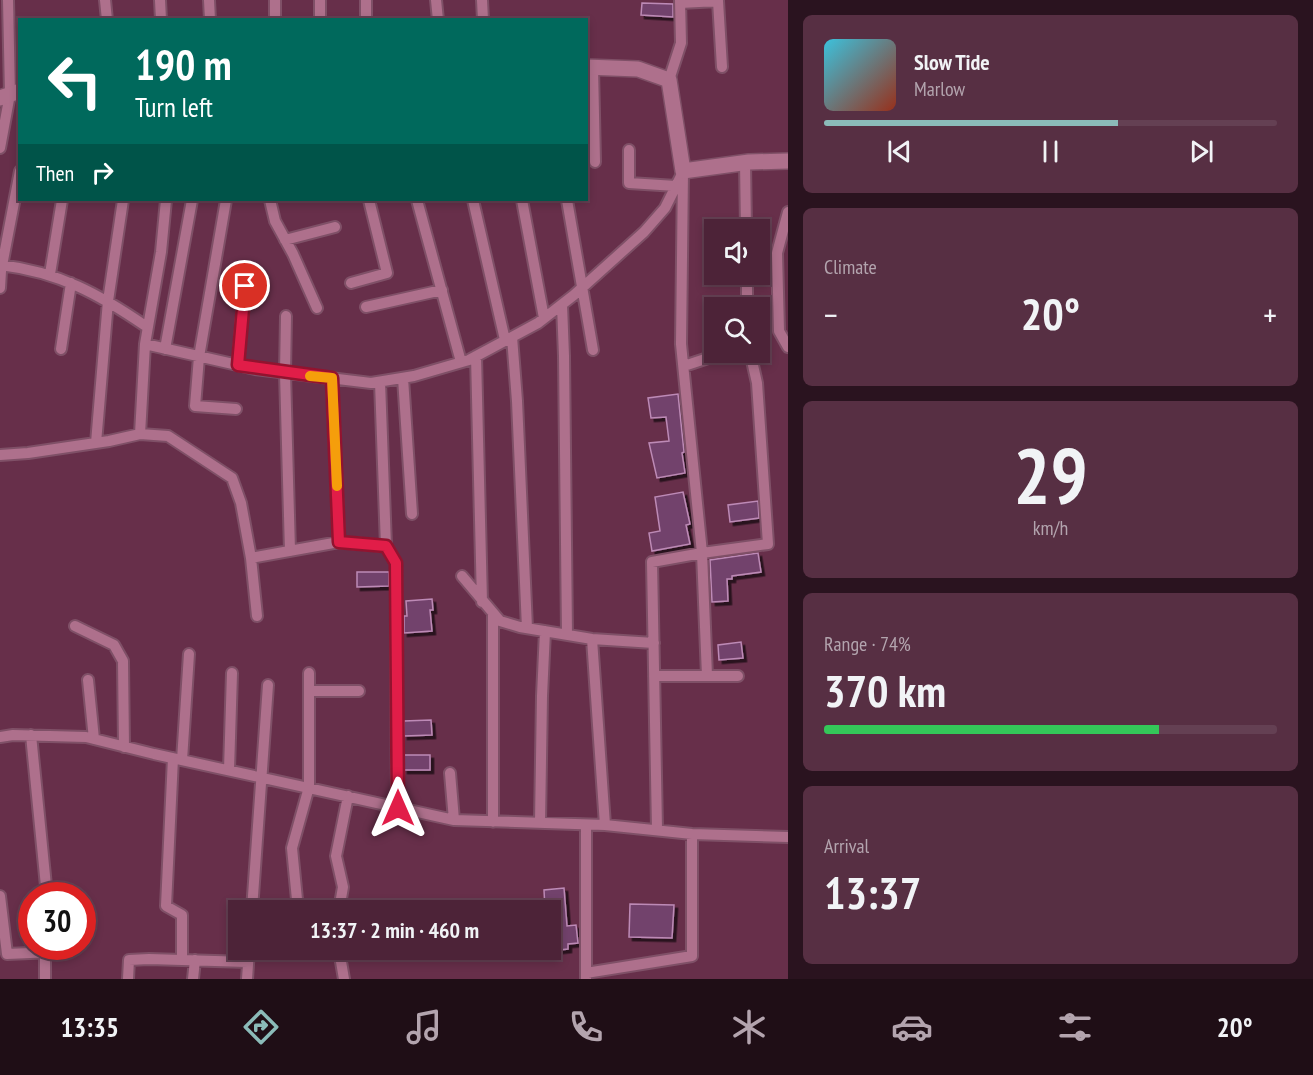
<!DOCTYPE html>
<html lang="en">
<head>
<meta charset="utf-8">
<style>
	body { margin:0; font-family:"PT Sans Narrow",sans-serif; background:#572f43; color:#f1f3f6; height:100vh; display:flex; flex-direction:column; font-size:22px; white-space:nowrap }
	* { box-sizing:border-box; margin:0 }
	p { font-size:20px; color:#b3a4ae }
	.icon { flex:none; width:33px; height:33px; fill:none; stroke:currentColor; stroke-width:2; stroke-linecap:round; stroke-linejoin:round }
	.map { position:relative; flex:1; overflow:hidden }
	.panel { display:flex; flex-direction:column; gap:15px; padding:15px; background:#2a131f; width:525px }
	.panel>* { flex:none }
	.banner { position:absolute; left:18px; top:18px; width:570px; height:183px; border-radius:0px; box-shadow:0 3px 9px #0003,0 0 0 2px #644053; background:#00695c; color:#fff; overflow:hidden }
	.fabs { position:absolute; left:704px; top:219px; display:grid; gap:12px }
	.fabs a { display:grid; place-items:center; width:66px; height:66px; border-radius:0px; background:#4d2338; box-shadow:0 3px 9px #0003,0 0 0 2px #644053; font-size:30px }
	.speed { position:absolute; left:18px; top:882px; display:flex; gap:12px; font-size:30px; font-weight:700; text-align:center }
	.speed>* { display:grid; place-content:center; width:78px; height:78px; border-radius:50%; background:#4d2338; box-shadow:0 3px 9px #0003,0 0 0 2px #644053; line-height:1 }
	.speed .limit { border:9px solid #d22; background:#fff; color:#111 }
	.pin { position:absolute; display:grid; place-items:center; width:51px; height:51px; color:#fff; margin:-26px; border:3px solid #fff; border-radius:50%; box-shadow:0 2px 6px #0007 }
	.me { position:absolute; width:66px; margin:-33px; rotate:0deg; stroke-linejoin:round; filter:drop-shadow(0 0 4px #0008) }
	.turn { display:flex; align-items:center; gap:21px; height:126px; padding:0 18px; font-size:27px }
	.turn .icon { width:78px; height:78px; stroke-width:2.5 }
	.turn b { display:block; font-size:42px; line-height:51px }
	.then { display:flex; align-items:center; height:57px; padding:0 18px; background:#0003; gap:12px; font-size:22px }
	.big { font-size:45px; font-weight:600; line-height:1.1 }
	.panel .widget { flex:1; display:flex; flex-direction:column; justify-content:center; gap:9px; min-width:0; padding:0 21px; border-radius:9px; background:#572f43 }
	.panel .dial { align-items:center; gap:0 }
	.dial b { font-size:78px; line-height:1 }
	.song { display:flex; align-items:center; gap:18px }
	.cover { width:72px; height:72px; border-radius:9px; background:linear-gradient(135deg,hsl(190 70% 55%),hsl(10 70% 35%)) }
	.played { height:6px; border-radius:3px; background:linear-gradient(90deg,#8bbbb9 65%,#644053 65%) }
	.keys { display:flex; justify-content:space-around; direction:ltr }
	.heat { display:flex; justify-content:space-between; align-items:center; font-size:33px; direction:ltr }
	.charge { height:9px; border-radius:4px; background:linear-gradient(90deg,#34c759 74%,#644053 0) }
	.trip { position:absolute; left:228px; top:900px; width:333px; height:60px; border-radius:0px; background:#4d2338; box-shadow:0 3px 9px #0003,0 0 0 2px #644053; font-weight:600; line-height:60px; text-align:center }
	.menu { display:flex; height:96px; justify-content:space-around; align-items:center; background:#1f0e16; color:#b3a4ae }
	.menu .icon { width:42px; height:42px }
	.menu .active { color:#8bbbb9 }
	.menu b { font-size:27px; color:#f1f3f6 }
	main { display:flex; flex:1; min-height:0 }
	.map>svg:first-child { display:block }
	.building { fill:#72436c; stroke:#bd8ab6; stroke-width:1.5; filter:url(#shadow) }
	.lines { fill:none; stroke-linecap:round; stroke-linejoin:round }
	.street-casing { stroke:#7f5067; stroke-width:14 }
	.secondary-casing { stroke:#7f5067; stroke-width:18 }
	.street { stroke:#ae708c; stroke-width:10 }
	.secondary { stroke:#ae708c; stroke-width:15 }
	.route-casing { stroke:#92132f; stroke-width:15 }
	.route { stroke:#e11d48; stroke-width:10 }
	.slow { stroke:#f59e0b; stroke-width:10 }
</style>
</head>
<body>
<main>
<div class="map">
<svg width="788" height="979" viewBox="0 0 788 979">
	<defs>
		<filter id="shadow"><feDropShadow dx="3.5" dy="3.5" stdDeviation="0" flood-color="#0009"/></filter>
	</defs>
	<rect width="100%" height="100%" fill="#672f4a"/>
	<path class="building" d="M642,3L673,4V17L641,15Z
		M678,394L684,452L682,453L685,473L657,478L649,443L669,441L666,417L651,418L648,398Z
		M683,492L690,524L686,525L690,544L652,551L649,533L660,531L655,497Z
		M758,501L759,518L730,522L728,505Z
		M758,553L761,572L732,576V579H727L728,601L712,602L710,560Z
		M357,572H389V586L357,587Z
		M432,599L433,610H430L432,631L404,633V616H407L406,601Z
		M741,642L743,658L719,660L718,645Z
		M431,720L432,735L404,736V721Z
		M404,755H430V770H404Z
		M564,888L567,926L576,925L578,943L568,944V949L550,951V910H545L544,890Z
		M630,904L674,905L672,938L629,937Z"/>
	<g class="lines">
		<defs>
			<path id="street" d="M105,0L107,20
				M160,0L161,20
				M209,0L210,20
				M275,0V20
				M366,0V20
				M436,0L438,20
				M482,0L483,20
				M680,3L718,1L722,67
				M320,20V0
				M593,67L595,162
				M669,80L681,43L680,0
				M0,148L10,94L8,0
				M629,150V183L676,186
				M745,162L746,230
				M226,200L199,357L195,406L236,409
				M270,200L275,221L293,254L317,308
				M417,200L461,362
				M473,200L505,340
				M522,200L544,318
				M567,200L593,350
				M788,212L777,253L779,331L788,347
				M285,240L335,227
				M0,265C59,272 99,294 147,327
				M50,274L62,200
				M747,274V308
				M351,283L387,273L369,200
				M0,288L1,271L20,171
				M562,305L564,356L567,635
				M366,307L442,290
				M286,316L285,373L290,551
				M512,337L517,401L527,628
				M145,344L255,369L371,383L414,376L469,360L538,323L574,295L644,232L665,208L682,174
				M61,349L71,283
				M165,349L192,200
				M476,356L482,602
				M238,365L246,267
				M684,366L726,352
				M403,378L412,514
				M332,379L339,542
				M380,382L386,546
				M140,434L145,344L161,252L166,200
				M96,443L108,301L123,200
				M0,455L28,453L109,441L140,434L168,436L232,478L241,503L251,558L257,616
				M251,558L339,542L386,546L396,563L397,808
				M462,576L500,621L520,627L592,639L654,643
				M493,613V822
				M75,626L114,645L123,661L124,747
				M592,639L605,825
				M654,676H738
				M707,676L702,553L768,544L757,383L750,352
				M88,680L94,739
				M309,691H359
				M31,735L47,896
				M0,737L13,735L86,737L154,754L454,820L605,825L692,834L788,837
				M173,758L166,906L182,915V960
				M182,760L189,654
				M229,770L232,673
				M450,773L454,820
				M540,823L542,696L545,631
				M586,825V979
				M657,829L652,562L702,553L681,344L683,171
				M0,896L7,954L53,952V946
				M252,910L268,685
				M298,910L292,848L309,787V673
				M339,910L343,887L336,856L348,796
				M339,950L344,979
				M45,952V979
				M586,973L692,956V834
				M128,979L129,960L149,959L248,962
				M193,979L195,960
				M247,979L249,950"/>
			<path id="secondary" d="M586,67L638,69L669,80L683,171L749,162L788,161
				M0,98L20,91"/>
		</defs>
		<use href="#street" class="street-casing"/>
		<use href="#secondary" class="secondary-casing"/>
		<use href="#street" class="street"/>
		<use href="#secondary" class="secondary"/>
	</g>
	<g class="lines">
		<defs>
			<path id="route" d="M245,286L238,365L332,378L339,542L386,546L396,563L398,808"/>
		</defs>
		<use href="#route" class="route-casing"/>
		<use href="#route" class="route"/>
		<path class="slow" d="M310,376L332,378L337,486"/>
	</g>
</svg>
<div class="fabs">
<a><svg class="icon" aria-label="sound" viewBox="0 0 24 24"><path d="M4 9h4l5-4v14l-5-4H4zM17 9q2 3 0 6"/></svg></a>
<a><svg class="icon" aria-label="search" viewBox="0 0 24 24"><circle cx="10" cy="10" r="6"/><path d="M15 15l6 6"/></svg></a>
</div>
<div class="speed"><div class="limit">30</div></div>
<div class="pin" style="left:245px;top:286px;background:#d93025"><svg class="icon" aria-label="arrive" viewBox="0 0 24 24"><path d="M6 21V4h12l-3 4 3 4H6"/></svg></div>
<svg class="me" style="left:398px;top:808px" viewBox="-20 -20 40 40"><path d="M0-17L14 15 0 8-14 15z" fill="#e11d48" stroke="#fff" stroke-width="4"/></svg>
<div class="trip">13:37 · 2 min · 460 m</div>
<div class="banner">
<div class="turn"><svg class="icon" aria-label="left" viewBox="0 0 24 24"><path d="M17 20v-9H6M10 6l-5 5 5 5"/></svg><div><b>190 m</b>Turn left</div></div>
<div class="then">Then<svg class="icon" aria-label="right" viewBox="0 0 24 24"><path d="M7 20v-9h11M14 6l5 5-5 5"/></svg></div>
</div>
</div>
<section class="panel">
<div class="widget">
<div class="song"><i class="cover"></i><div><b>Slow Tide</b><p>Marlow</p></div></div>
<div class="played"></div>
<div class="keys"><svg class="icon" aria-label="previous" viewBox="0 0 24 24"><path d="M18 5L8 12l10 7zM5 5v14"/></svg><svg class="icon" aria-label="pause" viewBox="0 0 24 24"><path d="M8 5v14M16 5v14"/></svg><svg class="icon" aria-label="next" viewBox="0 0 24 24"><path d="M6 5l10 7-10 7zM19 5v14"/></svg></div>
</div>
<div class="widget"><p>Climate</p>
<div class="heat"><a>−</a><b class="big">20°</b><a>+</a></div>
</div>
<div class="widget dial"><b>29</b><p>km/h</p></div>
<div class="widget"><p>Range · 74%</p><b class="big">370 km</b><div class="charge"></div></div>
<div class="widget"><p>Arrival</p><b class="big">13:37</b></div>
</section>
</main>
<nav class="menu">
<b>13:35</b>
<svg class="icon active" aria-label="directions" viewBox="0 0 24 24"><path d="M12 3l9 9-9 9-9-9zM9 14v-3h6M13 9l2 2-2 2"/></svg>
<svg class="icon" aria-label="music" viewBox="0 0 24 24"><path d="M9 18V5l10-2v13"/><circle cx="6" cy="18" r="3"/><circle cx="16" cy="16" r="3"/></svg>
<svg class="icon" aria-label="phone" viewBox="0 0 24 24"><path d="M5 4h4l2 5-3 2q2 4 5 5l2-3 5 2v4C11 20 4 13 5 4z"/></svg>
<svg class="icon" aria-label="climate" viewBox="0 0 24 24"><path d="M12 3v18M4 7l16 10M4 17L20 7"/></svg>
<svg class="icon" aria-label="car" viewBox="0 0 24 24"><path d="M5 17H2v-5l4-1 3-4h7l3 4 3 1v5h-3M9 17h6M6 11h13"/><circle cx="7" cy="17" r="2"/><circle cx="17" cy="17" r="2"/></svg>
<svg class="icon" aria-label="filters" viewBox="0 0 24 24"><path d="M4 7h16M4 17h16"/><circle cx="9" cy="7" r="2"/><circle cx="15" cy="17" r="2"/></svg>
<b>20°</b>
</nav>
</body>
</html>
